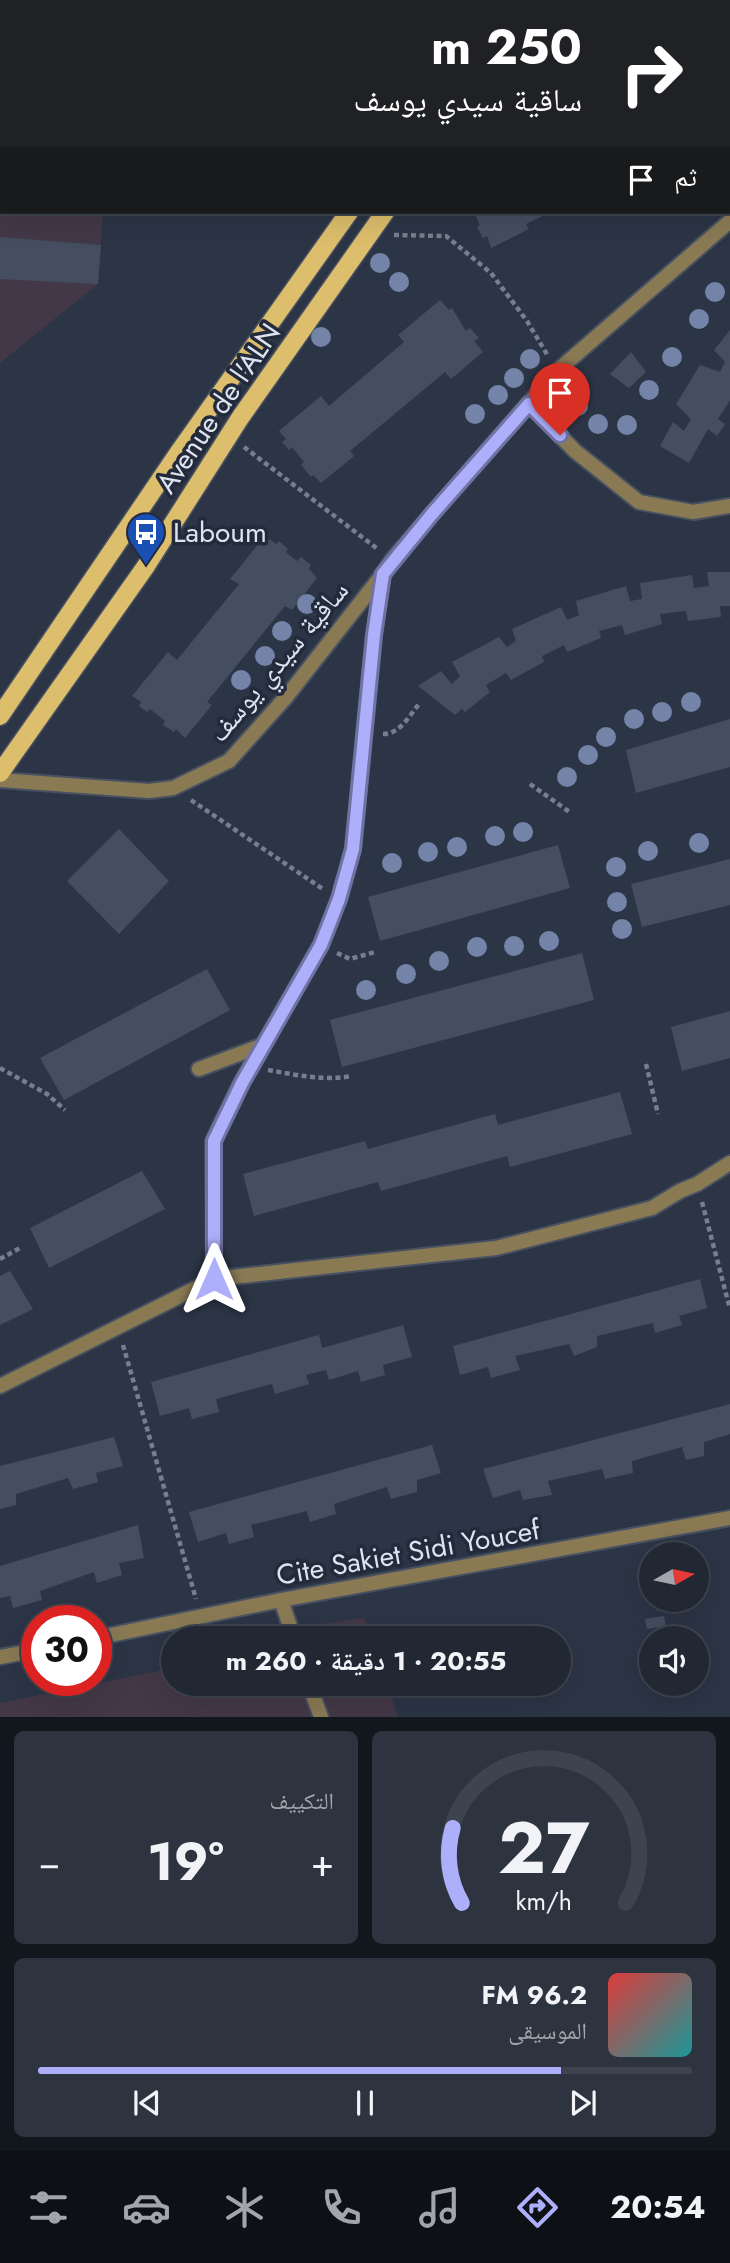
<!DOCTYPE html>
<html lang="ar">
<head>
<meta charset="utf-8">
<style>
	body { margin:0; font-family:Jost,"Noto Naskh Arabic",sans-serif; background:#2d3440; color:#f1f3f6; direction:rtl; height:100vh; display:flex; flex-direction:column; font-size:26px; white-space:nowrap }
	* { box-sizing:border-box; margin:0 }
	p { font-size:23px; color:#a2a6ac }
	.icon { flex:none; width:38px; height:38px; fill:none; stroke:currentColor; stroke-width:2; stroke-linecap:round; stroke-linejoin:round }
	.map { position:relative; height:1717px; overflow:hidden; direction:ltr }
	.side { display:flex; flex-direction:column; gap:14px; padding:14px; background:#12161d; flex:1 }
	.side>* { flex:none }
	.top-card { position:absolute; left:0px; top:0px; width:732px; height:214px; box-shadow:0 7px 28px #0002,0 0 0 2px #3e444f; direction:rtl; background:#202124; color:#fff; overflow:hidden }
	.needle { width:46px; rotate:81deg }
	.fabs { position:absolute; left:639px; top:1542px; display:grid; gap:14px }
	.fabs a { display:grid; place-items:center; width:70px; height:70px; border-radius:50%; background:#212834; box-shadow:0 7px 28px #0002,0 0 0 2px #3e444f; font-size:35px }
	.speed { position:absolute; left:21px; top:1605px; display:flex; gap:14px; font-size:35px; font-weight:700; text-align:center }
	.speed>* { display:grid; place-content:center; width:91px; height:91px; border-radius:50%; background:#212834; box-shadow:0 7px 28px #0002,0 0 0 2px #3e444f; line-height:1 }
	.speed .limit { border:10px solid #d22; background:#fff; color:#111 }
	.pin { position:absolute; display:grid; place-items:center; width:60px; height:60px; color:#fff; margin:-72px -30px; border-radius:50% 50% 50% 0; rotate:-45deg; box-shadow:0 0 7px #0007 }
	.pin .icon { rotate:45deg }
	.me { position:absolute; width:77px; margin:-38px; rotate:0deg; stroke-linejoin:round; filter:drop-shadow(0 0 5px #0008) }
	.turn { display:flex; align-items:center; gap:24px; height:147px; padding:0 35px; font-size:32px }
	.turn .icon { width:91px; height:91px; stroke-width:2.5 }
	.turn b { display:block; font-size:49px; line-height:60px }
	.then { display:flex; align-items:center; height:66px; padding:0 35px; background:#0003; gap:14px; font-size:26px }
	.big { font-size:52px; font-weight:700; line-height:1.1 }
	.side .card { flex:1; display:flex; flex-direction:column; justify-content:center; gap:10px; min-width:0; padding:0 24px; border-radius:10px; background:#2d3440 }
	.side .dial { align-items:center; gap:0 }
	.dial svg { height:182px; overflow:visible; fill:none; stroke:#3e444f; stroke-width:7; stroke-linecap:round; text-anchor:middle }
	.dial text { fill:#f1f3f6; stroke:none }
	.song { display:flex; align-items:center; gap:21px }
	.cover { width:84px; height:84px; border-radius:10px; background:linear-gradient(135deg,hsl(0 70% 55%),hsl(180 70% 35%)) }
	.played { height:7px; border-radius:4px; background:linear-gradient(90deg,#adaffb 80%,#3e444f 80%) }
	.keys { display:flex; justify-content:space-around; direction:ltr }
	.heat { display:flex; justify-content:space-between; align-items:center; font-size:38px; direction:ltr }
	.side .tiles { flex:1; display:grid; gap:14px; grid-template-columns:1fr 1fr }
	.card:last-child { grid-column:span 2 }
	.trip { position:absolute; left:161px; top:1626px; width:410px; height:70px; border-radius:35px; background:#212834; box-shadow:0 7px 28px #0002,0 0 0 2px #3e444f; font-weight:700; line-height:70px; text-align:center; direction:rtl }
	.tab-bar { display:flex; height:112px; justify-content:space-around; align-items:center; background:#0d1015; color:#a2a6ac }
	.tab-bar .icon { width:49px; height:49px }
	.tab-bar .active { color:#adaffb }
	.tab-bar b { font-size:32px; color:#f1f3f6 }
	.map>svg:first-child { display:block }
	.education { fill:#433847 }
	.building { fill:#454e61 }
	.lines { fill:none; stroke-linecap:round; stroke-linejoin:round }
	.street-casing { stroke:#485161; stroke-width:18 }
	.primary-casing { stroke:#485161; stroke-width:21 }
	.path { stroke:#777f8e; stroke-width:4.5; stroke-dasharray:5 3.5; stroke-linecap:butt }
	.street { stroke:#897a54; stroke-width:14 }
	.primary { stroke:#ddbe6c; stroke-width:18 }
	.tree { fill:#7384a8 }
	.route-casing { stroke:#7072a3; stroke-width:18 }
	.route { stroke:#adaffb; stroke-width:12 }
	.labels { text-anchor:middle; stroke-width:7; stroke-linejoin:round; paint-order:stroke }
	.street-label { font-size:28px; fill:#dee4ef; stroke:#222a3c }
	.poi-label { font-size:28px; fill:#dee4ef; stroke:#222a3c; text-anchor:start }
</style>
</head>
<body>
<div class="map">
<svg width="730" height="1717" viewBox="0 0 730 1717">
	<rect width="100%" height="100%" fill="#2c3546"/>
	<path class="education" d="M0,0L100,2H2V212H103L98,284L0,363Z
		M364,1618L371,1638H229V1637Z
		M173,1668V1684H387L398,1717H0V1703Z"/>
	<path class="building" d="M474,212H551L526,224L529,229L491,248L487,236L483,238L477,227L480,225Z
		M0,237L101,245L98,284L0,279Z
		M440,300L449,310L452,308L466,331L470,328L479,338L474,341L483,352L451,379L445,372L350,451L354,456L321,483L313,475L311,477L301,465L304,462L292,447L289,450L282,442L286,439L279,431L321,396L329,406L404,342L398,335Z
		M730,330V400L718,419L725,424L717,436L708,429L689,463L660,446L673,422L684,431L691,419L676,404L700,365L720,372L725,362L714,350Z
		M631,352L646,372L629,388L610,374Z
		M265,536L276,544L279,541L288,549L286,552L297,561L301,557L311,565L309,569L317,578L292,610L285,606L207,702L212,705L185,738L176,729L174,732L163,725L165,721L150,709L147,712L139,706L141,702L132,696L168,652L177,660L239,584L230,579Z
		M707,572H730V606H720L721,617L688,621L686,611L660,614L662,624L625,635L622,625L599,631L601,638L567,652L564,645L542,656L544,662L511,680L506,673L486,685L490,692L465,712L462,709L455,715L418,686L441,671L452,684L460,676L452,662L499,637L507,647L516,641L512,629L561,607L567,620L579,615L576,601L626,586L630,601L642,599L640,583L692,575L694,588L709,586Z
		M730,719V767L636,793L626,750Z
		M119,829L169,881L119,934L67,881Z
		M558,845L570,888L380,941L368,897Z
		M730,859V905L642,927L631,884Z
		M582,953L594,1000L342,1067L330,1020Z
		M207,969L230,1010L64,1100L40,1058Z
		M730,1011V1058L682,1071L671,1027Z
		M620,1092L632,1134L510,1167L507,1156L381,1191L378,1182L254,1216L243,1174L365,1141L368,1149L495,1114L498,1125Z
		M142,1171L165,1209L49,1268L30,1228Z
		M10,1271L33,1309L0,1325V1276Z
		M700,1279L707,1308L679,1316L682,1325L655,1333L653,1323L597,1336V1347L574,1356L569,1344L515,1356L520,1370L491,1378L488,1367L460,1375L453,1346Z
		M403,1325L412,1357L383,1365L385,1375L361,1382L358,1371L329,1380L326,1370L306,1375L309,1384L275,1394L272,1384L216,1399L219,1412L192,1419L189,1408L160,1416L151,1382L319,1335L322,1348Z
		M730,1404V1434L704,1442V1456L686,1460L682,1447L632,1461L633,1473L605,1479L602,1469L548,1481L552,1495L523,1500L520,1490L493,1498L483,1469Z
		M114,1437L123,1466L96,1473L98,1482L73,1489L68,1478L16,1494V1505L0,1509V1466Z
		M432,1445L441,1473L417,1480V1492L391,1499L387,1487L334,1504L336,1514L310,1522L307,1511L251,1525L254,1537L229,1544L226,1533L198,1542L189,1512Z
		M138,1525L144,1558L119,1563L122,1575L97,1583L94,1572L40,1591L42,1600L13,1608L10,1596L0,1598V1566Z
		M664,1616L666,1626L647,1629L645,1619Z"/>
	<g class="lines">
		<defs>
			<path id="street" d="M529,404L575,451L639,502L693,512L730,506
				M0,780L149,791L173,788L229,761L287,696L382,575
				M199,1069L263,1045
				M214,1279L213,1141L241,1083L321,945L339,899L353,849L374,635L383,574L392,560L557,371L730,221
				M0,1386L214,1279L496,1248L652,1208L680,1191L697,1184L730,1163
				M281,1600L294,1638
				M96,1638L281,1600L730,1518
				M0,1657L37,1650
				M309,1684L321,1717"/>
			<path id="primary" d="M497,2L499,0
				M536,2L538,0
				M0,716L179,452L349,212
				M0,773L146,566L240,418L385,212"/>
		</defs>
		<use href="#street" class="street-casing"/>
		<use href="#primary" class="primary-casing"/>
		<path class="path" d="M394,235L446,236L491,273L527,321L548,356
			M244,447L379,550
			M383,734C400,734 409,716 419,704
			M530,784L571,813
			M191,800L323,889
			M337,953L350,959L375,952
			M646,1064L658,1114
			M0,1068L47,1094L65,1110
			M268,1070C296,1075 325,1081 352,1076
			M702,1202L730,1309
			M0,1259L20,1248
			M123,1345L196,1599"/>
		<use href="#street" class="street"/>
		<use href="#primary" class="primary"/>
	</g>
	<g class="tree">
		<circle cx="380" cy="263" r="10"/>
		<circle cx="399" cy="282" r="10"/>
		<circle cx="715" cy="292" r="10"/>
		<circle cx="699" cy="319" r="10"/>
		<circle cx="321" cy="337" r="10"/>
		<circle cx="672" cy="357" r="10"/>
		<circle cx="530" cy="359" r="10"/>
		<circle cx="514" cy="378" r="10"/>
		<circle cx="649" cy="390" r="10"/>
		<circle cx="498" cy="395" r="10"/>
		<circle cx="578" cy="406" r="10"/>
		<circle cx="475" cy="414" r="10"/>
		<circle cx="598" cy="424" r="10"/>
		<circle cx="627" cy="425" r="10"/>
		<circle cx="307" cy="604" r="10"/>
		<circle cx="282" cy="631" r="10"/>
		<circle cx="265" cy="656" r="10"/>
		<circle cx="241" cy="680" r="10"/>
		<circle cx="691" cy="702" r="10"/>
		<circle cx="662" cy="712" r="10"/>
		<circle cx="634" cy="719" r="10"/>
		<circle cx="606" cy="737" r="10"/>
		<circle cx="588" cy="755" r="10"/>
		<circle cx="567" cy="777" r="10"/>
		<circle cx="523" cy="832" r="10"/>
		<circle cx="495" cy="836" r="10"/>
		<circle cx="699" cy="843" r="10"/>
		<circle cx="457" cy="847" r="10"/>
		<circle cx="648" cy="851" r="10"/>
		<circle cx="428" cy="852" r="10"/>
		<circle cx="392" cy="863" r="10"/>
		<circle cx="616" cy="867" r="10"/>
		<circle cx="617" cy="902" r="10"/>
		<circle cx="622" cy="929" r="10"/>
		<circle cx="549" cy="941" r="10"/>
		<circle cx="514" cy="946" r="10"/>
		<circle cx="477" cy="947" r="10"/>
		<circle cx="439" cy="961" r="10"/>
		<circle cx="406" cy="974" r="10"/>
		<circle cx="366" cy="990" r="10"/>
	</g>
	<g class="lines">
		<defs>
			<path id="route" d="M214,1279V1141L242,1083L321,945L339,899L353,849L374,635L383,574L432,514L529,404L560,435"/>
		</defs>
		<use href="#route" class="route-casing"/>
		<use href="#route" class="route"/>
	</g>
	<defs>
		<symbol id="bus-pin" viewBox="-11 -11 22 30"><path d="M0 17L-7.5 6A9.5 9.5 0 1 1 7.5 6Z" fill="#1a4fb4" stroke="#222a3c"/><path d="M-5-6H5V4H4V6H2V4H-2V6H-4V4H-5ZM-3.5-4V0h7V-4ZM-3.5 1.2v1.5H-2V1.2ZM2 1.2v1.5H3.5V1.2Z" fill="#fff"/></symbol>
	</defs>
	<g fill-rule="evenodd">
		<use href="#bus-pin" x="124" y="510" width="44" height="60"/>
	</g>
	<g class="labels">
		<g class="street-label">
			<text transform="translate(218 408) rotate(-56)" y="10">Avenue de l'ALN</text>
			<text transform="translate(278 661) rotate(-50)" y="10">ساقية سيدي يوسف</text>
			<text transform="translate(408 1552) rotate(-10)" y="10">Cite Sakiet Sidi Youcef</text>
		</g>
		<g class="poi-label">
			<text x="173" y="542">Laboum</text>
		</g>
	</g>
</svg>
<div class="fabs">
<a><svg class="needle" viewBox="-14 -14 28 28"><path d="M0-13l5 13h-10z" fill="#e53935"/><path d="M0 13l5-13h-10z" fill="#a2a6ac"/></svg></a>
<a><svg class="icon" aria-label="sound" viewBox="0 0 24 24"><path d="M4 9h4l5-4v14l-5-4H4zM17 9q2 3 0 6"/></svg></a>
</div>
<div class="speed"><div class="limit">30</div></div>
<div class="pin" style="left:560px;top:435px;background:#d93025"><svg class="icon" aria-label="arrive" viewBox="0 0 24 24"><path d="M6 21V4h12l-3 4 3 4H6"/></svg></div>
<svg class="me" style="left:214px;top:1279px" viewBox="-20 -20 40 40"><path d="M0-17L14 15 0 8-14 15z" fill="#adaffb" stroke="#fff" stroke-width="4"/></svg>
<div class="trip">20:55 · 1 دقيقة · 260 m</div>
<div class="top-card">
<div class="turn"><svg class="icon" aria-label="right" viewBox="0 0 24 24"><path d="M7 20v-9h11M14 6l5 5-5 5"/></svg><div><b>250 m</b>ساقية سيدي يوسف</div></div>
<div class="then">ثم<svg class="icon" aria-label="arrive" viewBox="0 0 24 24"><path d="M6 21V4h12l-3 4 3 4H6"/></svg></div>
</div>
</div>
<section class="side">
<div class="tiles">
<div class="card dial"><svg viewBox="0 0 100 80">
<path d="M14 69A42 42 0 1 1 86 69"/>
<path d="M14 69A42 42 0 0 1 10 36" stroke="#adaffb"/>
<text x="50" y="56" font-size="32" font-weight="700">27</text>
<text x="50" y="72" font-size="11">km/h</text>
</svg></div>
<div class="card"><p>التكييف</p>
<div class="heat"><a>−</a><b class="big">19°</b><a>+</a></div>
</div>
<div class="card">
<div class="song"><i class="cover"></i><div><b>96.2 FM</b><p>الموسيقى</p></div></div>
<div class="played"></div>
<div class="keys"><svg class="icon" aria-label="previous" viewBox="0 0 24 24"><path d="M18 5L8 12l10 7zM5 5v14"/></svg><svg class="icon" aria-label="pause" viewBox="0 0 24 24"><path d="M8 5v14M16 5v14"/></svg><svg class="icon" aria-label="next" viewBox="0 0 24 24"><path d="M6 5l10 7-10 7zM19 5v14"/></svg></div>
</div>
</div>
</section>
<nav class="tab-bar">
<b>20:54</b>
<svg class="icon active" aria-label="directions" viewBox="0 0 24 24"><path d="M12 3l9 9-9 9-9-9zM9 14v-3h6M13 9l2 2-2 2"/></svg>
<svg class="icon" aria-label="music" viewBox="0 0 24 24"><path d="M9 18V5l10-2v13"/><circle cx="6" cy="18" r="3"/><circle cx="16" cy="16" r="3"/></svg>
<svg class="icon" aria-label="phone" viewBox="0 0 24 24"><path d="M5 4h4l2 5-3 2q2 4 5 5l2-3 5 2v4C11 20 4 13 5 4z"/></svg>
<svg class="icon" aria-label="climate" viewBox="0 0 24 24"><path d="M12 3v18M4 7l16 10M4 17L20 7"/></svg>
<svg class="icon" aria-label="car" viewBox="0 0 24 24"><path d="M5 17H2v-5l4-1 3-4h7l3 4 3 1v5h-3M9 17h6M6 11h13"/><circle cx="7" cy="17" r="2"/><circle cx="17" cy="17" r="2"/></svg>
<svg class="icon" aria-label="filters" viewBox="0 0 24 24"><path d="M4 7h16M4 17h16"/><circle cx="9" cy="7" r="2"/><circle cx="15" cy="17" r="2"/></svg>
</nav>
</body>
</html>
